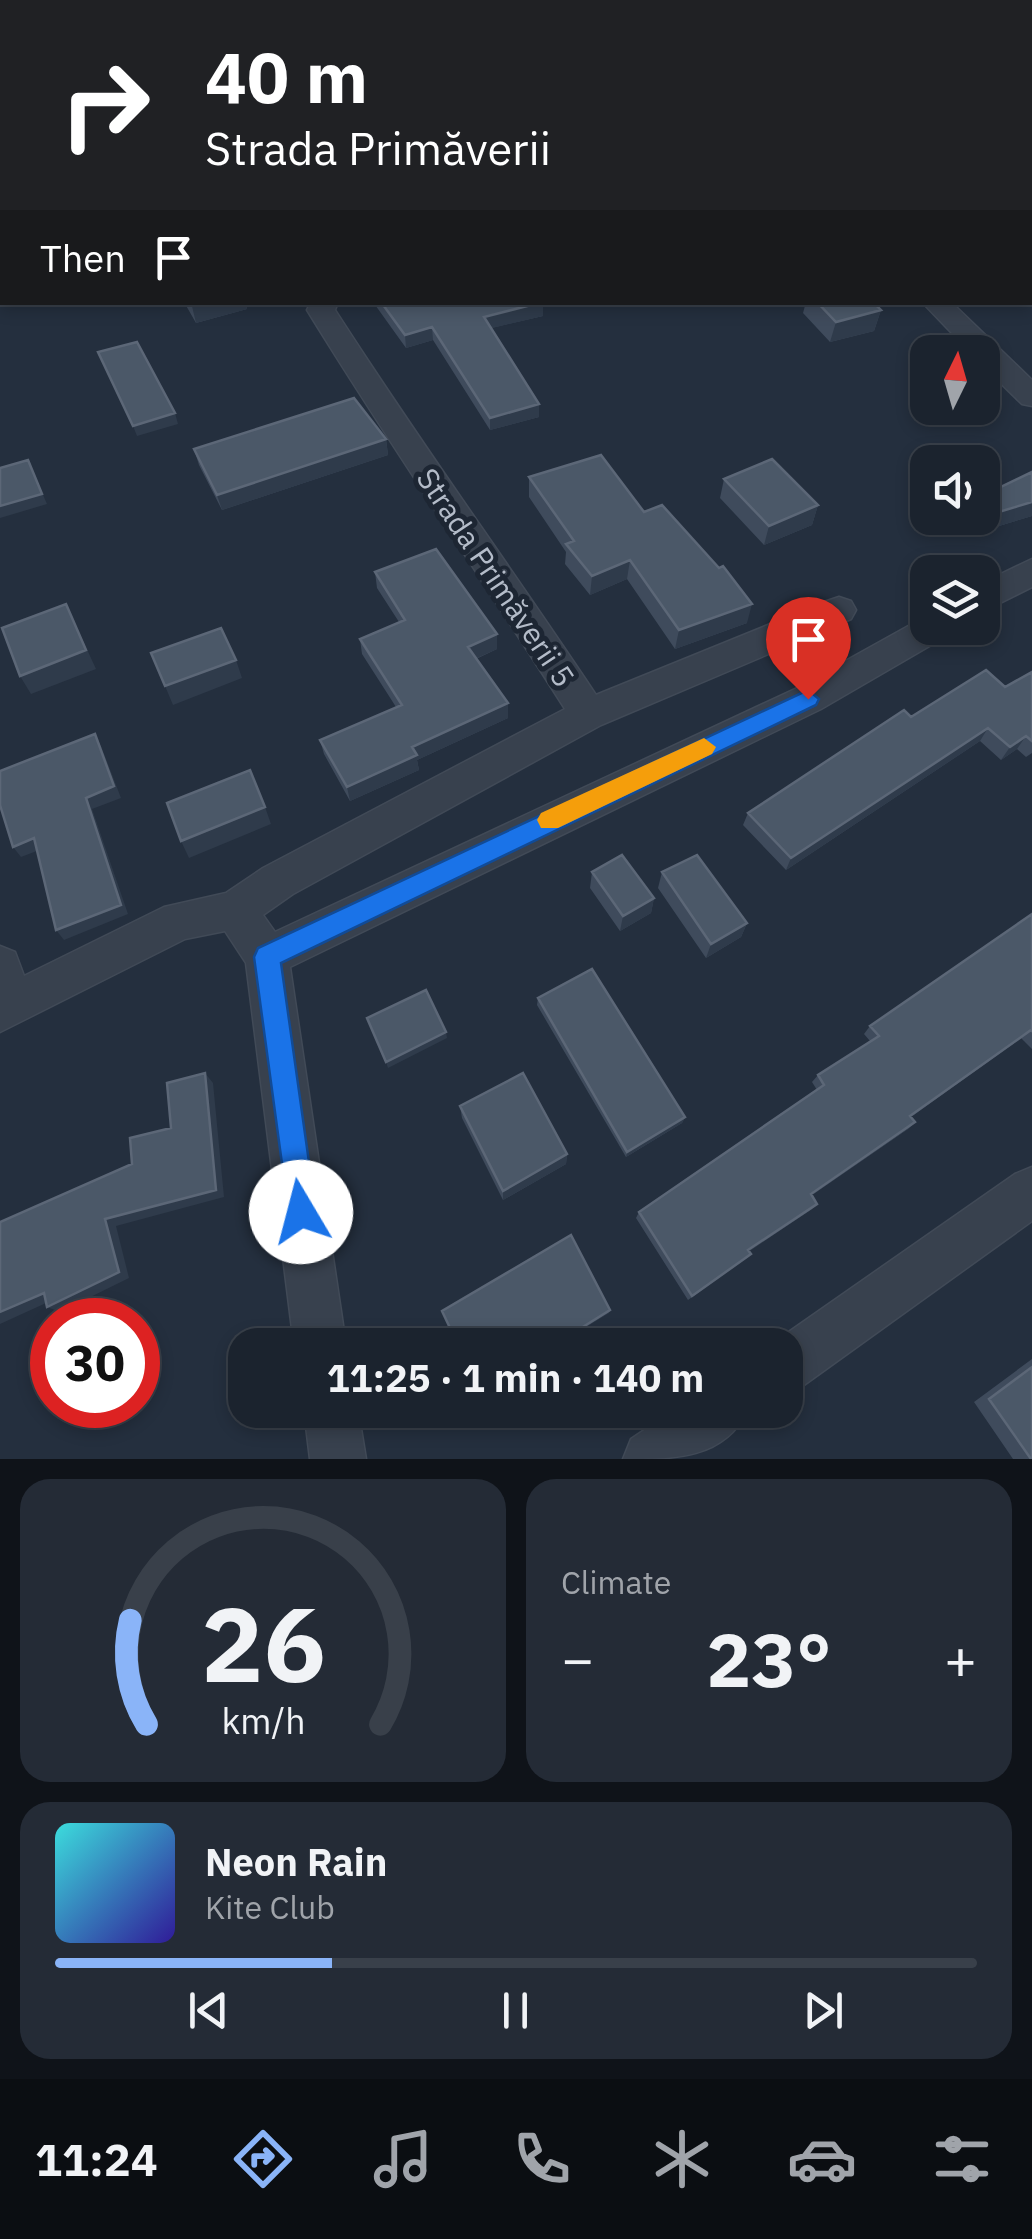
<!DOCTYPE html>
<html lang="en">
<head>
<meta charset="utf-8">
<style>
	body { margin:0; font-family:"IBM Plex Sans",sans-serif; background:#242b36; color:#f1f3f6; height:100vh; display:flex; flex-direction:column; font-size:38px; white-space:nowrap }
	* { box-sizing:border-box; margin:0 }
	p { font-size:32px; color:#a0a4aa }
	.icon { flex:none; width:55px; height:55px; fill:none; stroke:currentColor; stroke-width:2; stroke-linecap:round; stroke-linejoin:round }
	.map { position:relative; height:1459px; overflow:hidden }
	.side { display:flex; flex-direction:column; gap:20px; padding:20px; background:#0f1319; flex:1 }
	.side>* { flex:none }
	.guide { position:absolute; left:0px; top:0px; width:1032px; height:305px; box-shadow:0 5px 15px #0003,0 0 0 2px #39404a; background:#202124; color:#fff; overflow:hidden }
	.needle { width:65px; rotate:5deg }
	.controls { position:absolute; left:910px; top:335px; display:grid; gap:20px }
	.controls a { display:grid; place-items:center; width:90px; height:90px; border-radius:20px; background:#1b232e; box-shadow:0 5px 15px #0003,0 0 0 2px #39404a; font-size:50px }
	.speed { position:absolute; left:30px; top:1298px; display:flex; gap:20px; font-size:50px; font-weight:700; text-align:center }
	.speed>* { display:grid; place-content:center; width:130px; height:130px; border-radius:50%; background:#1b232e; box-shadow:0 5px 15px #0003,0 0 0 2px #39404a; line-height:1 }
	.speed .limit { border:15px solid #d22; background:#fff; color:#111 }
	.pin { position:absolute; display:grid; place-items:center; width:85px; height:85px; color:#fff; margin:-102px -42px; border-radius:50% 50% 50% 0; rotate:-45deg; box-shadow:0 0 10px #0007 }
	.pin .icon { rotate:45deg }
	.me { position:absolute; width:110px; margin:-55px; rotate:352deg; stroke-linejoin:round; filter:drop-shadow(0 0 8px #0008) }
	.turn { display:flex; align-items:center; gap:35px; height:210px; padding:0 40px; font-size:45px }
	.turn .icon { width:130px; height:130px; stroke-width:2.5 }
	.turn b { display:block; font-size:70px; line-height:85px }
	.then { display:flex; align-items:center; height:95px; padding:0 40px; background:#0003; gap:20px; font-size:38px }
	.big { font-size:75px; font-weight:800; line-height:1.1 }
	.side .widget { flex:1; display:flex; flex-direction:column; justify-content:center; gap:15px; min-width:0; padding:0 35px; border-radius:30px; background:#242b36 }
	.side .dial { align-items:center; gap:0 }
	.dial svg { height:260px; overflow:visible; fill:none; stroke:#39404a; stroke-width:7; stroke-linecap:round; text-anchor:middle }
	.dial text { fill:#f1f3f6; stroke:none }
	.song { display:flex; align-items:center; gap:30px }
	.cover { width:120px; height:120px; border-radius:15px; background:linear-gradient(135deg,hsl(180 70% 55%),hsl(250 70% 35%)) }
	.played { height:10px; border-radius:5px; background:linear-gradient(90deg,#8ab4f8 30%,#39404a 30%) }
	.keys { display:flex; justify-content:space-around; direction:ltr }
	.heat { display:flex; justify-content:space-between; align-items:center; font-size:55px; direction:ltr }
	.side .tiles { flex:1; display:grid; gap:20px; grid-template-columns:1fr 1fr }
	.widget:last-child { grid-column:span 2 }
	.trip { position:absolute; left:228px; top:1328px; width:575px; height:100px; border-radius:30px; background:#1b232e; box-shadow:0 5px 15px #0003,0 0 0 2px #39404a; font-weight:800; line-height:100px; text-align:center }
	.menu { display:flex; height:160px; justify-content:space-around; align-items:center; background:#0b0e12; color:#a0a4aa }
	.menu .icon { width:70px; height:70px }
	.menu .selected { color:#8ab4f8 }
	.menu b { font-size:45px; color:#f1f3f6 }
	.map>svg:first-child { display:block }
	.lines { fill:none; stroke-linecap:round; stroke-linejoin:round }
	.minor-casing { stroke:#414a57; stroke-width:3 }
	.minor { fill:#38414e; fill-rule:evenodd }
	.wall { fill:#3f4b5c }
	.shaded-wall { fill:#2f3b4b }
	.building { fill:#4b5868; stroke:#5c6777; stroke-width:2.5 }
	.route { fill:#1a73e8; stroke:#114b97; stroke-width:2.5 }
	.slow { fill:#f59e0b }
	.labels { text-anchor:middle; stroke-width:10; stroke-linejoin:round; paint-order:stroke }
	.street-label { font-size:30px; fill:#b4bcc9; stroke:#1d2633 }
</style>
</head>
<body>
<div class="map">
<svg width="1032" height="1459" viewBox="0 0 1032 1459">
	<rect width="100%" height="100%" fill="#242f3e"/>
	<g class="lines">
		<defs>
			<path id="minor" d="M613,0H635L636,2H615Z
				M1030,24H1032L1030,37Z
				M0,49H2V62H0Z
				M2,225V241L0,242V226Z
				M311,302H338L335,310C419,441 510,566 596,695L827,601L839,597L851,601L856,610L851,619L601,725L293,894L263,915L275,932L795,689L921,619L928,616V628H951L945,637L821,709L290,967L346,1345H294L246,963L225,931L185,939L0,1032V946L15,952L24,976L164,907L226,893L263,868L565,709C480,575 390,445 307,310Z
				M922,302H951L1032,380V406L1022,404L982,365V352H970Z
				M1032,559V587L982,612V583Z
				M1032,1167V1221L804,1385L785,1392V1345H770L1015,1174Z
				M304,1410H358L366,1459H310Z
				M674,1410H748C724,1459 675,1459 623,1459L631,1439Z"/>
		</defs>
		<use href="#minor" class="minor-casing"/>
		<use href="#minor" class="minor"/>
	</g>
	<path class="wall" d="M66,0H160L162,2H67Z
		M184,302H246L247,309L196,323Z
		M373,302H543V316L491,328L539,404V417L490,430L433,340L406,348Z
		M806,302H873L881,310L874,331L830,342L803,313Z
		M386,439L388,455L222,510L199,465L194,449Z
		M1032,472V516L966,536L959,520L961,518H982Z
		M529,477L644,512L747,623L675,649L627,579L590,595L565,564L566,552L529,497Z
		M724,479L818,505L812,525L764,545L720,498Z
		M375,572L497,634V649L476,659L508,718L417,760L419,770L350,801L324,754L320,740L396,707L362,654L360,639L399,622L377,588Z
		M1032,672V753L1026,757L1017,749L1001,760L980,741L786,870L743,825L748,813L911,717L1005,687Z
		M592,872L654,898L651,913L620,931L590,888Z
		M662,872L747,923L741,937L706,958L658,888Z
		M1032,914V1049L1021,1038L911,1117L915,1122L908,1129L812,1195V1209L749,1251L746,1258L688,1300L636,1218L639,1212L817,1090L812,1082L818,1075L870,1041L864,1034L870,1026Z
		M538,998L685,1117L682,1123L626,1157L537,1005Z
		M460,1106L567,1154L566,1164L503,1200L462,1118Z
		M1032,1359V1459H1013L974,1402Z"/>
	<path class="shaded-wall" d="M2,143V179H0V144Z
		M191,302H246L247,309L196,323Z
		M543,303V316L484,330V317Z
		M881,310L874,331L830,342L836,322Z
		M432,327L433,340L406,348L405,335Z
		M539,404V417L490,430V418Z
		M175,413L178,424L137,436L133,426Z
		M386,439L388,455L222,510L217,495Z
		M28,460L47,504L0,518V506Z
		M1032,502V516L966,536L973,520Z
		M818,505L812,525L764,545L769,526Z
		M630,560L627,579L590,595L592,576Z
		M66,604L96,669L31,694L20,676Z
		M752,604L747,623L675,649L679,630Z
		M497,634V649L468,662V647Z
		M236,660L242,678L173,705L165,686Z
		M508,703V718L417,760L419,770L350,801L347,787L412,747Z
		M988,728L980,741L786,870L791,858Z
		M95,734L101,746L121,798L92,809L128,914L64,940L56,930L86,798Z
		M1026,736L1017,749L1001,760L1010,747Z
		M265,807L271,824L189,858L181,841Z
		M34,838L42,849L21,857L13,847Z
		M654,898L651,913L620,931L623,916Z
		M747,923L741,937L706,958L711,944Z
		M1031,1030L1021,1038L902,1123L910,1116Z
		M446,1032L447,1038L388,1068L386,1062Z
		M205,1073L213,1083L224,1197L116,1226L129,1278L60,1312L47,1307L105,1219L216,1190Z
		M685,1117L682,1123L626,1157L627,1152Z
		M915,1122L908,1129L805,1200L811,1194Z
		M567,1154L566,1164L503,1200V1191Z
		M817,1204L812,1209L744,1255L748,1250Z
		M44,1293L57,1298L0,1324V1312Z
		M610,1310L609,1313L557,1345H554Z"/>
	<path class="building" d="M84,0H160L161,1L89,2Z
		M355,0H616L619,2H344Z
		M836,0H1032V14L1030,13V2H838Z
		M0,75H2V143L0,144Z
		M381,302H543L484,317L539,404L490,418L432,327L405,335Z
		M817,302H873L881,310L836,322Z
		M137,342L175,413L133,426L98,352Z
		M354,398L386,439L217,495L194,449Z
		M601,455L644,512L662,505L719,568L723,566L752,604L679,630L630,560L592,576L566,544L574,541L529,477Z
		M772,459L818,505L769,526L724,479Z
		M28,460L42,494L0,506V468Z
		M1032,472V502L982,517V496Z
		M436,549L497,634L468,647L508,703L412,747L417,755L347,787L320,740L402,705L360,639L405,620L375,572Z
		M66,604L86,650L20,676L2,628Z
		M221,628L236,660L165,686L151,653Z
		M986,670L1005,687L1032,672V741L1026,736L1010,747L988,728L791,858L748,813L904,710L911,717Z
		M95,734L114,786L86,798L121,905L56,930L34,838L13,847L0,805V771Z
		M250,770L265,807L181,841L167,803Z
		M622,855L654,898L623,916L592,872Z
		M697,855L747,923L711,944L662,872Z
		M1032,914V1031L1031,1030L910,1116L915,1122L811,1194L817,1204L748,1250L751,1254L692,1296L639,1212L824,1085L818,1075L879,1036L870,1026Z
		M592,969L685,1117L627,1152L538,998Z
		M426,990L446,1032L386,1062L367,1018Z
		M205,1073L216,1190L105,1219L119,1272L47,1307L44,1293L0,1312V1222L132,1164L130,1138L171,1128L167,1083Z
		M523,1073L567,1154L503,1191L460,1106Z
		M571,1235L610,1310L554,1345H458L442,1311Z
		M1032,1367V1459H1031L989,1399Z"/>
	<path class="route" d="M808,690L819,699L816,705L281,963L316,1212L312,1223L301,1227L290,1223L254,957L258,948Z"/>
	<path class="slow" d="M704,738L716,747L712,754L558,828H541L537,820L541,813Z"/>
	<g class="labels">
		<g class="street-label">
			<text transform="translate(495 578) rotate(56)" y="10">Strada Primăverii 5</text>
		</g>
	</g>
</svg>
<div class="controls">
<a><svg class="needle" viewBox="-14 -14 28 28"><path d="M0-13l5 13h-10z" fill="#e53935"/><path d="M0 13l5-13h-10z" fill="#a0a4aa"/></svg></a>
<a><svg class="icon" aria-label="sound" viewBox="0 0 24 24"><path d="M4 9h4l5-4v14l-5-4H4zM17 9q2 3 0 6"/></svg></a>
<a><svg class="icon" aria-label="layers" viewBox="0 0 24 24"><path d="M12 4l9 5-9 5-9-5zM3 14l9 5 9-5"/></svg></a>
</div>
<div class="speed"><div class="limit">30</div></div>
<div class="pin" style="left:808px;top:699px;background:#d93025"><svg class="icon" aria-label="arrive" viewBox="0 0 24 24"><path d="M6 21V4h12l-3 4 3 4H6"/></svg></div>
<svg class="me" style="left:301px;top:1212px" viewBox="-20 -20 40 40"><circle r="19" fill="#fff"/><path d="M0-13L10 11 0 6-10 11z" fill="#1a73e8"/></svg>
<div class="trip">11:25 · 1 min · 140 m</div>
<div class="guide">
<div class="turn"><svg class="icon" aria-label="right" viewBox="0 0 24 24"><path d="M7 20v-9h11M14 6l5 5-5 5"/></svg><div><b>40 m</b>Strada Primăverii</div></div>
<div class="then">Then<svg class="icon" aria-label="arrive" viewBox="0 0 24 24"><path d="M6 21V4h12l-3 4 3 4H6"/></svg></div>
</div>
</div>
<section class="side">
<div class="tiles">
<div class="widget dial"><svg viewBox="0 0 100 80">
<path d="M14 69A42 42 0 1 1 86 69"/>
<path d="M14 69A42 42 0 0 1 9 37" stroke="#8ab4f8"/>
<text x="50" y="56" font-size="32" font-weight="700">26</text>
<text x="50" y="72" font-size="11">km/h</text>
</svg></div>
<div class="widget"><p>Climate</p>
<div class="heat"><a>−</a><b class="big">23°</b><a>+</a></div>
</div>
<div class="widget">
<div class="song"><i class="cover"></i><div><b>Neon Rain</b><p>Kite Club</p></div></div>
<div class="played"></div>
<div class="keys"><svg class="icon" aria-label="previous" viewBox="0 0 24 24"><path d="M18 5L8 12l10 7zM5 5v14"/></svg><svg class="icon" aria-label="pause" viewBox="0 0 24 24"><path d="M8 5v14M16 5v14"/></svg><svg class="icon" aria-label="next" viewBox="0 0 24 24"><path d="M6 5l10 7-10 7zM19 5v14"/></svg></div>
</div>
</div>
</section>
<nav class="menu">
<b>11:24</b>
<svg class="icon selected" aria-label="directions" viewBox="0 0 24 24"><path d="M12 3l9 9-9 9-9-9zM9 14v-3h6M13 9l2 2-2 2"/></svg>
<svg class="icon" aria-label="music" viewBox="0 0 24 24"><path d="M9 18V5l10-2v13"/><circle cx="6" cy="18" r="3"/><circle cx="16" cy="16" r="3"/></svg>
<svg class="icon" aria-label="phone" viewBox="0 0 24 24"><path d="M5 4h4l2 5-3 2q2 4 5 5l2-3 5 2v4C11 20 4 13 5 4z"/></svg>
<svg class="icon" aria-label="climate" viewBox="0 0 24 24"><path d="M12 3v18M4 7l16 10M4 17L20 7"/></svg>
<svg class="icon" aria-label="car" viewBox="0 0 24 24"><path d="M5 17H2v-5l4-1 3-4h7l3 4 3 1v5h-3M9 17h6M6 11h13"/><circle cx="7" cy="17" r="2"/><circle cx="17" cy="17" r="2"/></svg>
<svg class="icon" aria-label="filters" viewBox="0 0 24 24"><path d="M4 7h16M4 17h16"/><circle cx="9" cy="7" r="2"/><circle cx="15" cy="17" r="2"/></svg>
</nav>
</body>
</html>
